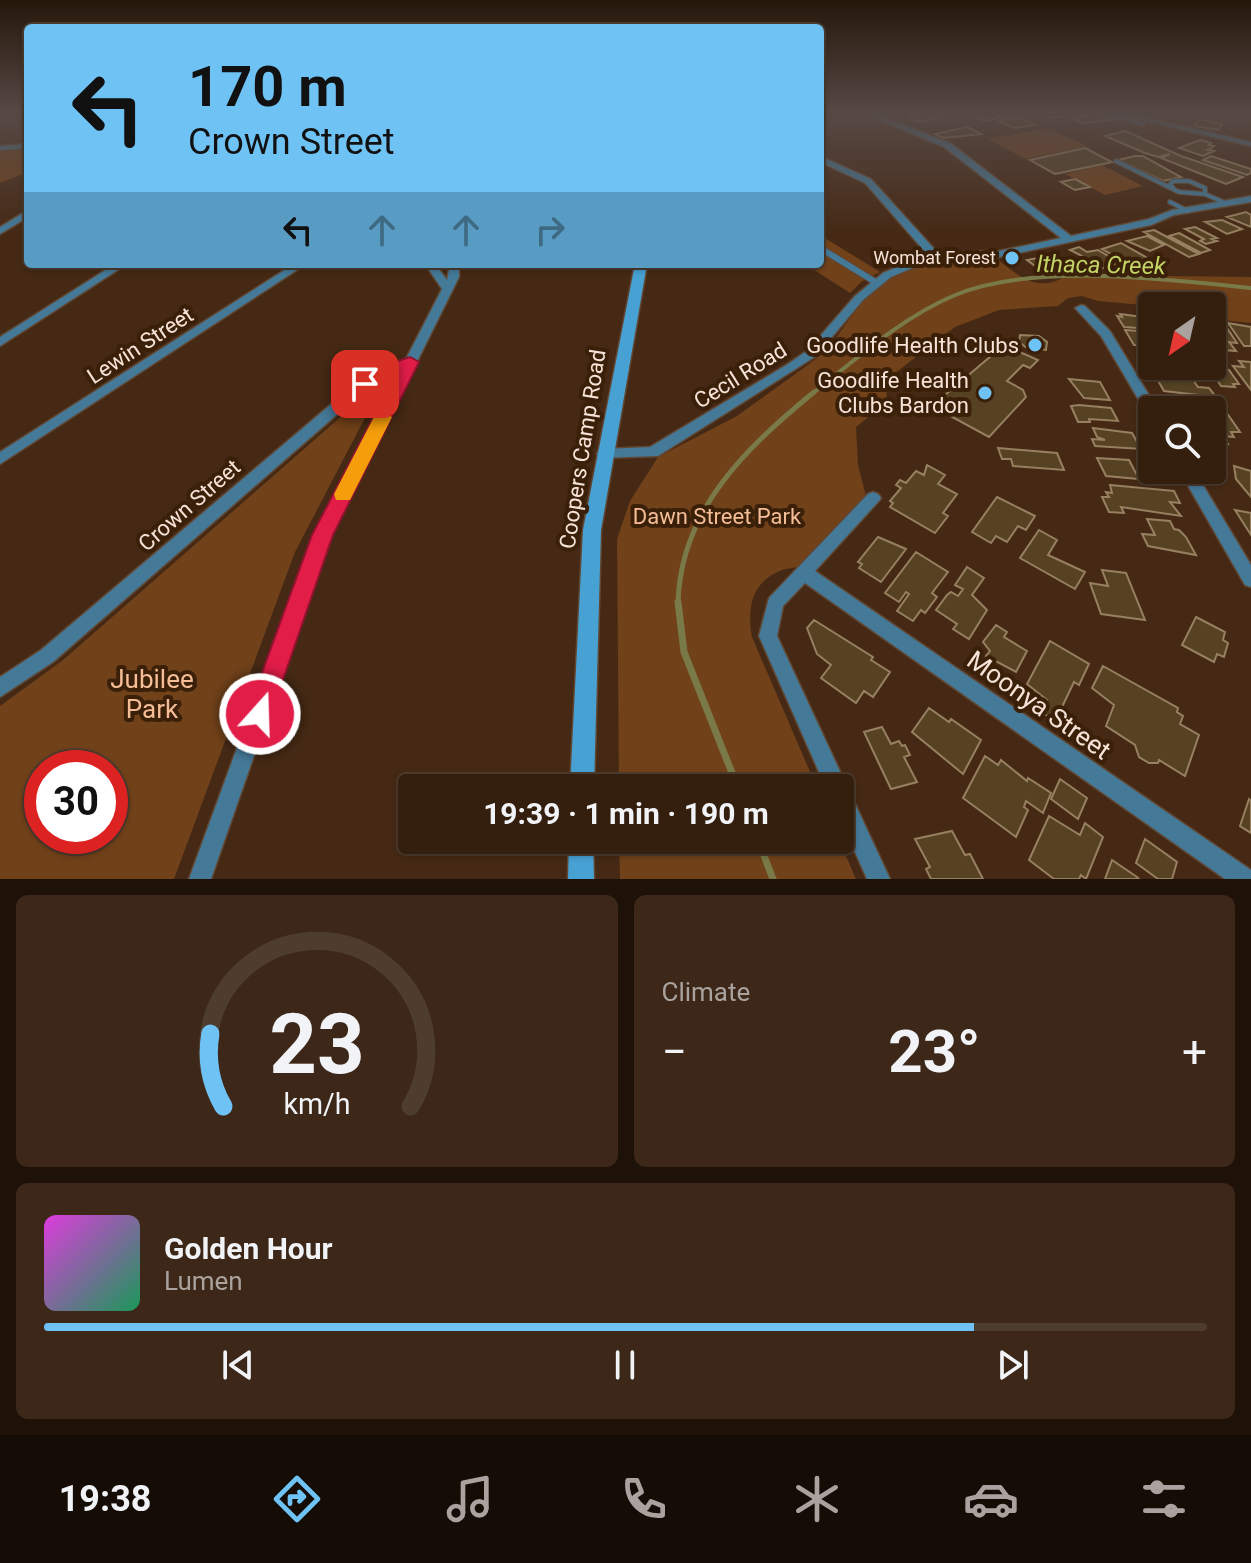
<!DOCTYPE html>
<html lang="en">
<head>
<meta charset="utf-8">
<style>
	body { margin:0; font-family:Roboto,sans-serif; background:#3c2718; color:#f1f3f6; height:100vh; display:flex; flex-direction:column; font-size:30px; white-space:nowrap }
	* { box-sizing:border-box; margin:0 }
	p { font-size:26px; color:#a9a29e }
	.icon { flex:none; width:44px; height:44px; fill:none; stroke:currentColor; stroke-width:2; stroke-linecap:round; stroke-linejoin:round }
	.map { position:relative; height:879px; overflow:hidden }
	.sheet { display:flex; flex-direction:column; gap:16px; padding:16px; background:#1d1108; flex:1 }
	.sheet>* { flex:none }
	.guide { position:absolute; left:24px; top:24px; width:800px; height:244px; border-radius:8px; box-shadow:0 2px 6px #0004,0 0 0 2px #4e3d2f; background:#6fc2f4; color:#111; overflow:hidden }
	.needle { width:52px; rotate:214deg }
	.fabs { position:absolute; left:1138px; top:292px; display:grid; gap:16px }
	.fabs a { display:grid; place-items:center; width:88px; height:88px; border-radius:8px; background:#341f0f; box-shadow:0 2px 6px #0004,0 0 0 2px #4e3d2f; font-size:40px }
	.speed { position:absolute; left:24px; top:750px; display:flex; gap:16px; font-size:40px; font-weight:700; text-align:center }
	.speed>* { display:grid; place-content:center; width:104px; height:104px; border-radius:50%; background:#341f0f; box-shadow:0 2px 6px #0004,0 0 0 2px #4e3d2f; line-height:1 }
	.speed .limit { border:12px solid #d22; background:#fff; color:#111 }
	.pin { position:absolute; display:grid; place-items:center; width:68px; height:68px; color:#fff; margin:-34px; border-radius:16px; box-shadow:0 4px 12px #0006 }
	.me { position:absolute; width:88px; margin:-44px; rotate:20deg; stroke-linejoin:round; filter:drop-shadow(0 0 6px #0008) }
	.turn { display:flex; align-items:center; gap:28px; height:168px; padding:0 32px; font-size:36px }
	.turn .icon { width:104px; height:104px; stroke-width:2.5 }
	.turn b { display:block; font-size:56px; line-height:68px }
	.lanes { display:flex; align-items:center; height:76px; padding:0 32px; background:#0003; justify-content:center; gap:40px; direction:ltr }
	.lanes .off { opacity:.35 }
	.big { font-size:60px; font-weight:700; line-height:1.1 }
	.sheet .widget { flex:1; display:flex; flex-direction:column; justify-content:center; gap:12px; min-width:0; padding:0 28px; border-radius:12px; background:#3c2718 }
	.sheet .dial { align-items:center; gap:0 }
	.dial svg { height:208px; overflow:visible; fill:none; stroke:#4e3d2f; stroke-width:7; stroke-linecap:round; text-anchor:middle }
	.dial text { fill:#f1f3f6; stroke:none }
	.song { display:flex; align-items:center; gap:24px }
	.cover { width:96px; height:96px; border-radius:12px; background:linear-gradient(135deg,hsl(300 70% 55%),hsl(150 70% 35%)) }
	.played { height:8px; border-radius:4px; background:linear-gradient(90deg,#6fc2f4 80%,#4e3d2f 80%) }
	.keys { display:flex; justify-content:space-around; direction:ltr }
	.heat { display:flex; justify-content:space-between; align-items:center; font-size:44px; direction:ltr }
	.sheet .tiles { flex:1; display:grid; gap:16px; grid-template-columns:1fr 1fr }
	.widget:last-child { grid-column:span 2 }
	.trip { position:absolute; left:398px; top:774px; width:456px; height:80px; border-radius:8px; background:#341f0f; box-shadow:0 2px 6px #0004,0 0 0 2px #4e3d2f; font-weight:700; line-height:80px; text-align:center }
	.menu { display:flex; height:128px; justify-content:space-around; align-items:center; background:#150c06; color:#a9a29e }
	.menu .icon { width:56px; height:56px }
	.menu .active { color:#6fc2f4 }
	.menu b { font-size:36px; color:#f1f3f6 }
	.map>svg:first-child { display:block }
	.green { fill:#714119; fill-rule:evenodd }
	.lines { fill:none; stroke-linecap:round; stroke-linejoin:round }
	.stream-far2 { stroke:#7a7a48; stroke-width:4 }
	.stream-far1 { stroke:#7a7a48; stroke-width:5 }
	.stream { stroke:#7a7a48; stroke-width:7 }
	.building { fill:#564223; stroke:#968060; stroke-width:2 }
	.service-far1-casing { stroke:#614733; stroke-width:6 }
	.service-casing { stroke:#614733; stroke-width:8 }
	.minor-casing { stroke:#614733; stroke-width:3 }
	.secondary-casing { stroke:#614733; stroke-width:3 }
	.service-far1 { stroke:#447998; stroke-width:4 }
	.service { stroke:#447998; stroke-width:6 }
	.minor { fill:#447998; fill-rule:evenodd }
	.secondary { fill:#47a1d3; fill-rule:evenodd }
	.route { fill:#e11d48; stroke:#92132f; stroke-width:2 }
	.slow { fill:#f59e0b }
	.poi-dot { fill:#6fc2f4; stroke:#3a1f09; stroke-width:3 }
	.labels { text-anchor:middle; stroke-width:8; stroke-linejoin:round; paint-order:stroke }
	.far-poi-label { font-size:18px; fill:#f6e3d7; stroke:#3a1f09; text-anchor:end }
	.street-label { font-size:22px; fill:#f6e3d7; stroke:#3a1f09 }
	.poi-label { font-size:22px; fill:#f6e3d7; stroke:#3a1f09; text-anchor:end }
	.park-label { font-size:22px; fill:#f4bd96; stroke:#3a1f09 }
	.water-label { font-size:24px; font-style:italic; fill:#c3d466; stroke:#3a1f09 }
	.near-park-label { font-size:26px; fill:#f4bd96; stroke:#3a1f09 }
	.near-street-label { font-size:26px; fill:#f6e3d7; stroke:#3a1f09 }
</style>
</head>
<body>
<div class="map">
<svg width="1251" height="879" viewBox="0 0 1251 879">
	<rect width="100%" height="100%" fill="#452914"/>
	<path class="green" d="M1048,128L1087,146L1025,159L988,139Z
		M28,149V172L0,183V151Z
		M1102,165L1143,186L1105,195L1065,174Z
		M820,235L880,272L861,282L850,293L805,264H820Z
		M935,258H995C1014,270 1027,288 1053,282C1062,279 1067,275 1077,275L1251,277V323L1212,319V306H1154L1098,301L1082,296L1068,298L1058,306L999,310L955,327L886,380L887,402L856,427L858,465L866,496C853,510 814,558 801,566C796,568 788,568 782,570C751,582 747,608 752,637L817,788H619L617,539L630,501L658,457L737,416L809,364L828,349L863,300L890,277Z
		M377,389L378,393L295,552L174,879H0V706L63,660L368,393ZM42,768H110V836H42Z
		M619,840H839L856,879H620Z"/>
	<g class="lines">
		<path class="stream-far2" d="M812,394C855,360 901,318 953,296C1032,262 1166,279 1251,288"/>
		<path class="stream-far1" d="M678,604C680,510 746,448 814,392"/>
		<path class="stream" d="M678,602L684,652L738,788
			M758,840L773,879"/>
	</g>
	<path class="building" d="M922,112H934L944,117L918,122L909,117L925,114Z
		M991,112L1003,117L984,121L968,113Z
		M1039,112H1084L1089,114L1051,118Z
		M1096,114L1109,120L1083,123L1072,119Z
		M1018,117L1035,125L1014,128L999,121Z
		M1199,119L1222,124L1219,130L1194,126Z
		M967,127L981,134L943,138L935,134Z
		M1125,131L1181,156L1243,177L1226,184L1161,158L1170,154L1158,157L1145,153L1105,136Z
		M1200,140L1211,143L1209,145L1214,146L1208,150L1214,151L1203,156L1179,148Z
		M1085,148L1112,162L1055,174L1030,160Z
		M1135,156H1143L1181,177L1163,181L1118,160Z
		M1211,156L1251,169V173L1247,175L1203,160Z
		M1075,179L1090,187L1075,190L1061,182Z
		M1246,212L1251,215V227L1227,217Z
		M1222,220L1242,229L1227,234L1205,222Z
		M1195,227L1217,238L1212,239L1217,241L1206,244L1200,241L1204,239L1185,229Z
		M1154,230L1199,254L1189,257L1144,232Z
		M1179,233L1210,250L1201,253L1169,236Z
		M1147,236L1164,245L1150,251L1127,241Z
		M1121,243L1151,260L1132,266L1102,249Z
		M1079,247L1087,252L1098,250L1120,263L1097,270L1089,265L1096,263L1070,250Z
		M1043,257L1055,266L1039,269L1027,260Z
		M1120,314L1150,318L1152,329L1124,327L1117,316L1122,317Z
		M1228,323L1251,327V346H1244Z
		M1212,324L1225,325L1237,343L1219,341L1212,331Z
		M1125,330L1152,332V346L1134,345Z
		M1020,335L1039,336L1047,342L1046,350L1027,348L1019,342Z
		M1212,340L1229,342L1236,351L1212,349Z
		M1004,345L1038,360L1030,368L1023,365L1007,381L1023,390L1026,397L989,437L932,406Z
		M1239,361L1251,362V390L1233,366L1244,367Z
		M1147,362L1152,363V366H1177L1180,370H1194L1201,379L1160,373L1153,370Z
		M1210,368L1229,370L1239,384H1233L1235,387L1221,386Z
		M1160,375L1193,380L1198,387L1209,388L1216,397L1164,391L1156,377H1162Z
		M1069,379L1100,382L1110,400L1084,398Z
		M1179,400L1206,402L1209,410H1176L1172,404H1181Z
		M1079,405L1111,408L1118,421L1089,419L1090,422H1078L1071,406Z
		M1208,408L1224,409L1240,432H1231L1234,437L1223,436L1228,444L1212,442V419L1216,420Z
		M1093,428L1132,433L1141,449L1095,446L1092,439L1105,440L1097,437Z
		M998,448L1057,453L1064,470L1013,466L1011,459H1002Z
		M1097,458L1129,460L1139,479L1106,476Z
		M927,465L945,475L938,484L957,494L943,513L948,516L935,533L890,507L893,503L890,501L901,488L896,485L900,480L906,483L916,471L924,475Z
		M1234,466L1251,471V497L1236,479Z
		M1110,485L1174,491L1180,503L1170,502L1181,516L1121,507L1124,513L1109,512L1102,497H1109L1106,492L1112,493Z
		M997,497L1035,516L1026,530L1018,526L1007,542L996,536L991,543L972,532Z
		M1235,510L1251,513V535Z
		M1147,519L1170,521L1174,529L1179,530L1186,537L1196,555L1148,546L1142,534L1155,535Z
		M1039,530L1057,540L1048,555L1085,572L1075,589L1020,558Z
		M878,537L906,549L881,582L859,568L862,564L858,562Z
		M916,552L948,572L932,593L937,597L925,613L921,610L913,621L897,611L909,594L906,592L899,602L885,593Z
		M967,567L984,578L972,595L987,610L969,639L953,629L957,624L936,610L947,595L951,592L958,596L963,589L955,585Z
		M1102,570L1126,573L1145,620L1101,614L1090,583L1108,586Z
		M1196,617L1225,632L1223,640L1228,643L1224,657L1217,654L1214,662L1182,645Z
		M814,620L873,657L871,660L890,672L873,697L864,691L856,703L821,678L831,665L817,654L807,628Z
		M996,625L1007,632L1004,637L1027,651L1016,672L986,656L990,651L983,642Z
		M1050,641L1089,664L1079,685L1074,682L1062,707L1065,709L1059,723L1041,712L1047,700L1027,684Z
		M1103,666L1178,708L1177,712L1183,716L1180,724L1199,735L1185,776L1159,760L1158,763H1149L1139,757L1135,745L1106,726L1114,705L1092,688Z
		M929,708L949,722L951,719L981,740L963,774L912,732Z
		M882,727L891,744L899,741L902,746L905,745L910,755L904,757L917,782L891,789L864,732Z
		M985,756L998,765L1001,760L1027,781L1028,778L1051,793L1043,813L1026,801L1024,807L1028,810L1016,837L963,798Z
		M1060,779L1087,798L1078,819L1051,799Z
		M1249,799L1251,801V833L1240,826Z
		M1049,816L1080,835L1085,823L1103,837L1086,879L1081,875L1079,879H1054L1029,860Z
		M952,831L965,855L970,854L983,879H931L926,869L930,867L915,839Z
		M1145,839L1177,862L1172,879H1158L1136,863Z
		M1112,860L1137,877L1139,879H1105Z"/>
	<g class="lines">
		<defs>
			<path id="service-far1" d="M1098,112L1143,124
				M1116,161L1179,192L1205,194L1223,202
				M1173,188L1170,185L1173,181H1189L1205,188V194
				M1170,202L1188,211"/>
			<path id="service" d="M820,248L877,283"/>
			<path id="minor" d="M860,112H870L950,143L1071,236L1149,219L1172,210L1251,196V202L1174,215L1151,225L999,257L936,258L891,277L863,300L816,356L658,456L599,458L597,454L599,450L604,449L650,447L788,364L808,350L855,296L883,273L927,254L865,183L820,162V156L871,179L937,252L999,251L1061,238L944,147Z
				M1109,112H1121L1251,142V146Z
				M28,144V148L0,150V146Z
				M28,210V217L0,234V227Z
				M115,264H127L0,346V337Z
				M294,264H306L0,464V452Z
				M425,264H435L447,280L449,270L444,264H455L459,270V277L331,535L211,879H189L315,535L401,370L385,375L365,390L53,662L0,697V677L41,650L355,384L377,369L406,359L442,289Z
				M1081,305L1085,306L1110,331L1158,410H1152V416L1147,414L1101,336L1075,308Z
				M1179,470H1194L1251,565V587L1245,585Z
				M873,492L878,494L881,498L878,502L815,571L1251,870V879H1225L805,583L783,606L777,636L890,879H867L840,818V788H826L759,636L769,598L868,494Z"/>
			<path id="secondary" d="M635,264H647L601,530L594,788H570L583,530Z
				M569,840H593L594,879H568Z"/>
		</defs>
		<use href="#service-far1" class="service-far1-casing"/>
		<use href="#service" class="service-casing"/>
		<use href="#minor" class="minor-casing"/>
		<use href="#secondary" class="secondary-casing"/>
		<use href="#service-far1" class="service-far1"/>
		<use href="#service" class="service"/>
		<use href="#minor" class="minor"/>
		<use href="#secondary" class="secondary"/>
	</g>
	<linearGradient id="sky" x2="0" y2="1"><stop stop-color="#26170b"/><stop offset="0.48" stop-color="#564945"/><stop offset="1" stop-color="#564945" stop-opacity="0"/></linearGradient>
	<rect width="1251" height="235" fill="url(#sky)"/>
	<path class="route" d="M410,357L419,362L333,535L268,723L260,726L251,723L247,714L312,535L397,372L365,389L356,384L376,368Z"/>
	<path class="slow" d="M383,411L392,417L353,494L350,500H336L334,494L374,417Z"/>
	<g class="poi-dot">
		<circle cx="1012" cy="258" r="8"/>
		<circle cx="1035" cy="345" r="8"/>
		<circle cx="985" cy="393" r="8"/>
	</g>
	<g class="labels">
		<g class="far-poi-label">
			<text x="996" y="264">Wombat Forest</text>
		</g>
		<g class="street-label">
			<text transform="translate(140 345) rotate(-33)" y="8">Lewin Street</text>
			<text transform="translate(740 375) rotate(-32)" y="8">Cecil Road</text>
			<text transform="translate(582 449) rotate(-81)" y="8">Coopers Camp Road</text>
			<text transform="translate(189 505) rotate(-41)" y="8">Crown Street</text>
		</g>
		<g class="poi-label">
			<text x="1019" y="353">Goodlife Health Clubs</text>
			<text x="969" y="388">Goodlife Health<tspan x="969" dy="25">Clubs Bardon</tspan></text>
		</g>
		<g class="park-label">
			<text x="717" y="524">Dawn Street Park</text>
		</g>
		<g class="water-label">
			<text transform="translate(1101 265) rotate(1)" y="8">Ithaca Creek</text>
		</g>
		<g class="near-park-label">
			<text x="152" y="688">Jubilee<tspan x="152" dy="30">Park</tspan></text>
		</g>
		<g class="near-street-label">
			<text transform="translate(1039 705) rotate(35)" y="9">Moonya Street</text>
		</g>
	</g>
</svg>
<div class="fabs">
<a><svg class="needle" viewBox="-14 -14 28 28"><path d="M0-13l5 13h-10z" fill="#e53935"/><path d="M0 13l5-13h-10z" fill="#a9a29e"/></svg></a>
<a><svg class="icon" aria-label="search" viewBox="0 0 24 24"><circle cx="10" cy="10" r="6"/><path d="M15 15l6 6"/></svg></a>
</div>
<div class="speed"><div class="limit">30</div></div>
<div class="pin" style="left:365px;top:384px;background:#d93025"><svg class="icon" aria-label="arrive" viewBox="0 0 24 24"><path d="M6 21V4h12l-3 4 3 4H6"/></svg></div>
<svg class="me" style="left:260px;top:714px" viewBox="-20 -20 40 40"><circle r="17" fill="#e11d48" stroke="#fff" stroke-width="3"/><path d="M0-11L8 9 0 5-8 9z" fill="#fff"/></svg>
<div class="trip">19:39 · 1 min · 190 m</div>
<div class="guide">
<div class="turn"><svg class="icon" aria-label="left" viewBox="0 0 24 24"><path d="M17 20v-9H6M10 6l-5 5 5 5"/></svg><div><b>170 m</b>Crown Street</div></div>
<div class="lanes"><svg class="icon" aria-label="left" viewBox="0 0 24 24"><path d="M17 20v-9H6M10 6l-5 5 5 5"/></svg><svg class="icon off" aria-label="ahead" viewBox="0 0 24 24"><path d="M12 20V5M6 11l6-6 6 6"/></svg><svg class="icon off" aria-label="ahead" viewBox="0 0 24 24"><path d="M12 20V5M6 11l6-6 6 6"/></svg><svg class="icon off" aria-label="right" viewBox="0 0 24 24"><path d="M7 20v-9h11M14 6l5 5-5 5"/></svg></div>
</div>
</div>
<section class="sheet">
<div class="tiles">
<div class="widget dial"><svg viewBox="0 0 100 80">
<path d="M14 69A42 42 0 1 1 86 69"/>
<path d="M14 69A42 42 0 0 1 9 41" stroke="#6fc2f4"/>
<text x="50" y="56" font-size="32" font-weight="700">23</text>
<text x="50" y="72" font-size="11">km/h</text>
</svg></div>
<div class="widget"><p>Climate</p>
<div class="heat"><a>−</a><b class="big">23°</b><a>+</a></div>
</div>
<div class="widget">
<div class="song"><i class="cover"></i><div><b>Golden Hour</b><p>Lumen</p></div></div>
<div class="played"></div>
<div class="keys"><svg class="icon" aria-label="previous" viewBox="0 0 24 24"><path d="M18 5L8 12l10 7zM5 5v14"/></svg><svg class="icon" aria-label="pause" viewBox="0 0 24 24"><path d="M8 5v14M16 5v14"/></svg><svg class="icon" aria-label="next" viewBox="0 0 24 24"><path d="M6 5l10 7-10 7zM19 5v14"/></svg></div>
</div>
</div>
</section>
<nav class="menu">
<b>19:38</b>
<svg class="icon active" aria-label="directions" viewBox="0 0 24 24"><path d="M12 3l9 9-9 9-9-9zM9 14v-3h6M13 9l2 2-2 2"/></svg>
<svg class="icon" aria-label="music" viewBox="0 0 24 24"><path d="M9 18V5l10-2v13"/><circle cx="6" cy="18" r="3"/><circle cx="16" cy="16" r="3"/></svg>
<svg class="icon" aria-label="phone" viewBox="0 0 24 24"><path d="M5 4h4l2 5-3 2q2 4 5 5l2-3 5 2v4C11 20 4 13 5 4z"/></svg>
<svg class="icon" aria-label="climate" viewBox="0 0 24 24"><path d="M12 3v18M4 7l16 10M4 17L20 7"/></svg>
<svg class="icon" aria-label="car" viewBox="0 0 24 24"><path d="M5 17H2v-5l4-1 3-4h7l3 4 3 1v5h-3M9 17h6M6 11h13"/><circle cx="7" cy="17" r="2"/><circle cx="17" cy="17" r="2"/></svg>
<svg class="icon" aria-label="filters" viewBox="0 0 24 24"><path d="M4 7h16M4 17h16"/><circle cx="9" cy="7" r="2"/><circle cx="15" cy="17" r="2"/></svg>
</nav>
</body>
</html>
